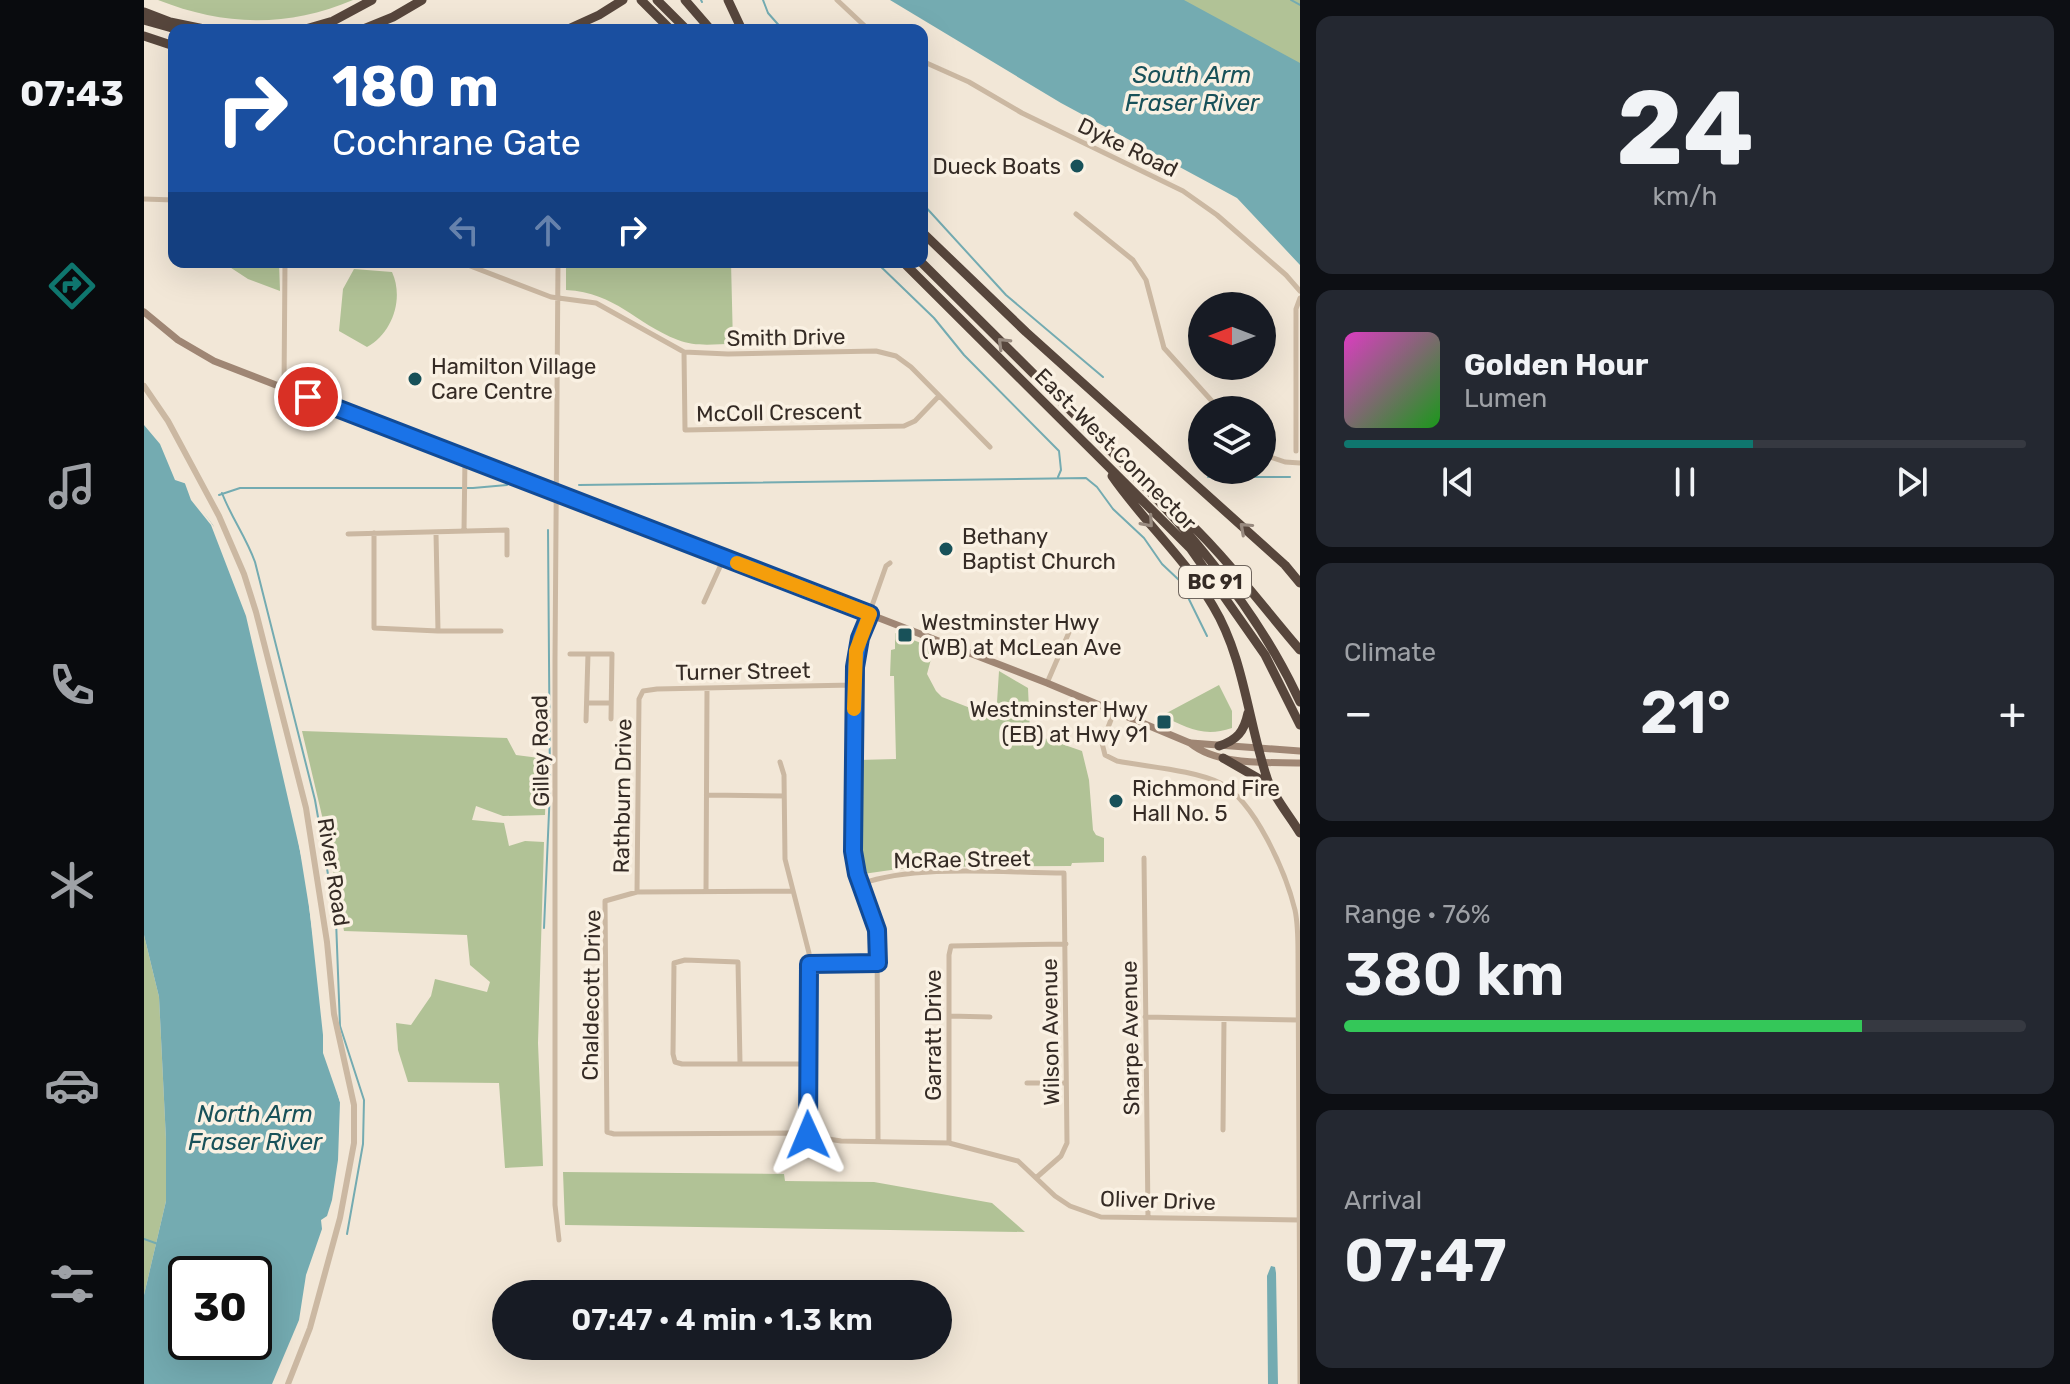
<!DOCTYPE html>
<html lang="en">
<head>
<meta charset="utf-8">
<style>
	body { margin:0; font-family:Rubik,sans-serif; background:#242831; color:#f1f3f6; height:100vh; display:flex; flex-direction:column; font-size:30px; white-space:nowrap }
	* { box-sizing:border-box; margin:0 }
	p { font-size:26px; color:#9ea1a6 }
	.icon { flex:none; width:44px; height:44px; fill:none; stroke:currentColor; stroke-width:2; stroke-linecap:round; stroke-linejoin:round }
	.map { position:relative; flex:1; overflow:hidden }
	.details { display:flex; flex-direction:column; gap:16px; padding:16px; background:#0d0f14; width:770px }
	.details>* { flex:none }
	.banner { position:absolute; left:24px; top:24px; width:760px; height:244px; border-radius:16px; box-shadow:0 8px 32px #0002; background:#1a4fa0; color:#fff; overflow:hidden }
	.needle { width:52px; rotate:270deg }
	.tools { position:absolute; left:1044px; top:292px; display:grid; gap:16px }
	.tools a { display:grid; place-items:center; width:88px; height:88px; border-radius:50%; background:#171b24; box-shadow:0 8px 32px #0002; font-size:40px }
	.speed { position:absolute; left:24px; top:1256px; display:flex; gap:16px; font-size:40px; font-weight:700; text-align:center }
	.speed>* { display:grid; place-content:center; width:104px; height:104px; border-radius:50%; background:#171b24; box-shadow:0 8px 32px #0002; line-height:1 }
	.speed .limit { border:4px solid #111; border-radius:12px; background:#fff; color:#111 }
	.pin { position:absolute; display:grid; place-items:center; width:68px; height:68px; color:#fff; margin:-34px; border:4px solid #fff; border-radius:50%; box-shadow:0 2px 8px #0007 }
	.me { position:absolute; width:88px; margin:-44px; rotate:359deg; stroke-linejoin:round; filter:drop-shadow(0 0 6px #0008) }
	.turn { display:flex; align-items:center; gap:28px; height:168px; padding:0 32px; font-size:36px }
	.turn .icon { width:104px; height:104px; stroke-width:2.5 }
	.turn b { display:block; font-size:56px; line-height:68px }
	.lanes { display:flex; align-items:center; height:76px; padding:0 32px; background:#0003; justify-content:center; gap:40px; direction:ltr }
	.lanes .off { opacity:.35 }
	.big { font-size:60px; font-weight:600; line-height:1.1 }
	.details .card { flex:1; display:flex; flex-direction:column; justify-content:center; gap:12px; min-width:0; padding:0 28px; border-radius:16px; background:#242831 }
	.details .dial { align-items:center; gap:0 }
	.dial b { font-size:104px; line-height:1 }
	.song { display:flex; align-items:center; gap:24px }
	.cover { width:96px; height:96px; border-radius:12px; background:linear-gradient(135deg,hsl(310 70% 55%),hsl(120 70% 35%)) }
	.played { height:8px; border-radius:4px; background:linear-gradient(90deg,#0f766e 60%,#363941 60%) }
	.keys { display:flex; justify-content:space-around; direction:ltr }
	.heat { display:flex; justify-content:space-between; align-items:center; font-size:44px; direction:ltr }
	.charge { height:12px; border-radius:6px; background:linear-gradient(90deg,#34c759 76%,#363941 0) }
	.trip { position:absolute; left:348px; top:1280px; width:460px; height:80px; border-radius:40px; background:#171b24; box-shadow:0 8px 32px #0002; font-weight:600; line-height:80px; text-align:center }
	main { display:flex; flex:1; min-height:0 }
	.dock { display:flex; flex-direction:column; width:144px; justify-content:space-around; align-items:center; background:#090b0e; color:#9ea1a6 }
	.dock .icon { width:56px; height:56px }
	.dock .on { color:#0f766e }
	.dock b { font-size:36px; color:#f1f3f6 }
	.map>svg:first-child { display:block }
	.green { fill:#b1c296 }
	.water { fill:#74abb1; fill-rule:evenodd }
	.pier { fill:#f2e7d7 }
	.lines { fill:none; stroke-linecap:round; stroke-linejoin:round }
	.stream { stroke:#74abb1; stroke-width:2 }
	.minor { stroke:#cbb8a2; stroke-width:5 }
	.tertiary { stroke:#cbb8a2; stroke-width:6 }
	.secondary { stroke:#9f8674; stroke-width:7 }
	.motorway { stroke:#57463c; stroke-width:9 }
	.oneway { stroke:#988a7f }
	.route-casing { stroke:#114b97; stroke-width:20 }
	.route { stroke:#1a73e8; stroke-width:14 }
	.slow { stroke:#f59e0b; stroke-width:14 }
	.poi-dot { fill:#185159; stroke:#faf1e3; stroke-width:3 }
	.labels { text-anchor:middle; stroke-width:7; stroke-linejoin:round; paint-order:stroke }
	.shield { fill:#faf1e3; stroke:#70665e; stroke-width:2 }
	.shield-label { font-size:20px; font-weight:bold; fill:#352b25 }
	.street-label { font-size:22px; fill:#352b25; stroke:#faf1e3 }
	.poi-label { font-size:22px; fill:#352b25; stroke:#faf1e3; text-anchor:start }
	.water-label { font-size:24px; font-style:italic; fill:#185159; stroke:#faf1e3 }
</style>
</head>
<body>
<main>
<nav class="dock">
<b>07:43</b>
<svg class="icon on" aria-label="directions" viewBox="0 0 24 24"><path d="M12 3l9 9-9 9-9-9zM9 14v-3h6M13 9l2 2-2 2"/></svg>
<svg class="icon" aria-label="music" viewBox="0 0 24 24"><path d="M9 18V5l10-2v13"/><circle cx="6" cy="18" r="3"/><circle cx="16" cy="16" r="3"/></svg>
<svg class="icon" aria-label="phone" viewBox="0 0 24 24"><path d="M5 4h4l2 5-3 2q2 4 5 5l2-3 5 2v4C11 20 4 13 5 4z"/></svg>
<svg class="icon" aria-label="climate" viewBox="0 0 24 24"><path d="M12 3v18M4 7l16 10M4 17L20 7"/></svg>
<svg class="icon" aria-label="car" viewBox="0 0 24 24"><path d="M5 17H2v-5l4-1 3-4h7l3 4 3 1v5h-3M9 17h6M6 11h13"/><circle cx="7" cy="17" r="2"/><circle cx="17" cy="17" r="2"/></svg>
<svg class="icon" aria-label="filters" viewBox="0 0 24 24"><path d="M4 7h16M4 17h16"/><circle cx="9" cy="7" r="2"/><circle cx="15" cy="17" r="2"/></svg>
</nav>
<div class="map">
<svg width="1156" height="1384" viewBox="0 0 1156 1384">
	<rect width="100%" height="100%" fill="#f2e7d7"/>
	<path class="green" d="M14,0H209C143,28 80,26 14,0Z
		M1009,0H1156V72Z
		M78,262H135L136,291L104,279Z
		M422,262H587L589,344C570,344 551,347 534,340C490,323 473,293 422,290Z
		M210,269L248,272C260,298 249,333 223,347L195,331L199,289Z
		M751,633L790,648L783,674L792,691L798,697L852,718L855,671L884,688L886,733L938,751L945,780L949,830L952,835L960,838V862L928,863L927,866L768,867L719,874L715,856L714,760L752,759L750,676H746L747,650L751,649Z
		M1075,685L1088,711V728C1058,738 1044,727 1017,716Z
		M158,731L363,738L372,755L403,759L401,815L359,816L332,806L328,820L360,823L365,846L381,841L400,842L394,1043L399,1166L361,1168L355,1083L264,1082L254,1050L252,1023L267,1025L287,996L291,979L343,992L346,982L326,965L323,935L200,931L183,837Z
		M0,935L15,997L22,1140V1201L0,1295Z
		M419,1172L640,1174L641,1181L730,1182L848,1203L881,1232L421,1225Z"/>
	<path class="water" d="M746,0H1040L1156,63V265L1093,198L917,103Z
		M0,425L16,444L31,480L43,484L49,499L69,525L107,624L145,783L165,907L188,1073L201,1121L195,1175L183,1225L165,1276L158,1319L133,1384H0V1295L22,1201V1140L15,997L0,935ZM42,1274H110V1342H42Z
		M1127,1266L1131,1267L1132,1273L1134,1384H1124L1123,1276Z"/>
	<path class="pier" d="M39,478L45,480L61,514L78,538L93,574L111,634L149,784L169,906L192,1072L204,1118L198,1181L189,1221L169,1277L162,1321L137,1384H128L155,1320L162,1275L178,1229L177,1220L183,1216L188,1200L194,1160L196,1102L179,1053V1035L162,877L102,616L67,525L47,500Z"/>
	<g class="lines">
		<path class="stream" d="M557,0L558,2
			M619,0L624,13L639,30
			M1147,0L1156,5
			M778,203L862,295L959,377
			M732,262L790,318L820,355L915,451L917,470L914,477
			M1064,477H1146
			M435,485L942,478L953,487L969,509L1000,538L1018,564L1036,581L1063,636
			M78,493C87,517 102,537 111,562L171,800L192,920L196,1026L220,1100L219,1144L203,1234
			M75,495L96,488H329L363,485
			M400,928L406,789L404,530
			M0,1239L14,1244"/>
		<path class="minor" d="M693,0L725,30
			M778,61L825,82L878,113L1039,191L1073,215L1142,275L1156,291
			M0,199L30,200
			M932,214L989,260L1002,280L1020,348L1076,410
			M316,262L407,297L452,303L540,352L584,354L732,351L752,356L767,367L846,447
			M414,262L411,659V1205L415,1240
			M540,352L541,430L760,426L771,421L795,396
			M140,388L141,262
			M1152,451V309L1156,298
			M1118,454L1141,462L1156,463
			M320,531L321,457
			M230,533V628L294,631L292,533
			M204,534L363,530V555
			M560,602L580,558
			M294,631H357
			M426,654H468L467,719
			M903,683L929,623
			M443,703H467
			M970,712L958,743L961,755L973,761C1004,767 1049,770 1076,783C1111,801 1142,873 1151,910C1154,924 1154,939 1154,953L1156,1384
			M442,721L444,654
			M636,762L640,775L641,859L665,953L664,1135
			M563,795L640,796
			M1000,858L1004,1217
			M717,884C773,864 860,873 920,873L923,1143L917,1156L893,1177
			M649,891L493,892L461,901L463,1132L470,1134L646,1133L697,1141L805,1143L874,1161L911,1196L926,1206L957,1217L1155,1220
			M493,892L495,699L499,691L513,689L710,685
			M562,892L563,689
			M665,964L734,963
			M805,1016L846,1017
			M1001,1017L1154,1020
			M596,1063L594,962L541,960L530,963L529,1054L531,1062L538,1064H664
			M883,1083H922
			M1079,1130L1080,1019
			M734,1140L733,930L713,874L709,851L712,651L742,566L746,563
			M805,1143V955L807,946L922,944"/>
		<path class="tertiary" d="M0,386L24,421L75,516L100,574L112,612L162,808L183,942L190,1014L210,1105V1143L196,1218L166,1328L144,1384"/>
		<path class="secondary" d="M0,312L34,340L70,361L903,683L1046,743C1074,766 1122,762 1156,763
			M1047,743L1156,751"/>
		<path class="motorway" d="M497,0L527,30
			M513,0L543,30
			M541,0L567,30
			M584,0L598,30
			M0,12L26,22L65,30
			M0,20L28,28
			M158,30L189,21L228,0
			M217,30L249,17L278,0
			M422,30L455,15L479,0
			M0,36L30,46
			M778,232L882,332L1141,565L1156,583
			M759,262L1046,548L1121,655L1156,725
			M777,262C830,315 883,368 937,421C1021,505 1106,592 1156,702
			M968,476C999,521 1041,558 1069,606C1101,659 1104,724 1124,781C1131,799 1146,816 1156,833
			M1025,504C1075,547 1113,600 1156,650
			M1075,746C1093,740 1100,732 1104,713
			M1079,758L1126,785"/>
	</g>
	<defs><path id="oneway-chevron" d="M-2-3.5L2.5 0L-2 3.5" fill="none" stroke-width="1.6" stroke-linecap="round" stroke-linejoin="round" transform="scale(2)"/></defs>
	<g class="oneway">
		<use href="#oneway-chevron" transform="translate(859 343) rotate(-135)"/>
		<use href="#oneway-chevron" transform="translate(1004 522) rotate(49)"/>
		<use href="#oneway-chevron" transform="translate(1101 528) rotate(-138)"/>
	</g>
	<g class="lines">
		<defs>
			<path id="route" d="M164,397L726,614L716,638L711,667L709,851L713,874L733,930L734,963L665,964L664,1135"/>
		</defs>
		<use href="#route" class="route-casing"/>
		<use href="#route" class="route"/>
		<path class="slow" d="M593,563L726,614L712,651L710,709"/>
	</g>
	<g class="poi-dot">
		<circle cx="933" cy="166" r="8"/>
		<circle cx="271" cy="379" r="8"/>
		<circle cx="802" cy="549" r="8"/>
		<rect x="753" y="627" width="16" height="16" rx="4"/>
		<rect x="1012" y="714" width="16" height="16" rx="4"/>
		<circle cx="972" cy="801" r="8"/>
	</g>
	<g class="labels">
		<rect class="shield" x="1035" y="566" width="72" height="32" rx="6"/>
		<g class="shield-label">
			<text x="1071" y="589">BC 91</text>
		</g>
		<g class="street-label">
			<text transform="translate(984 147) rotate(26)" y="8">Dyke Road</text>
			<text transform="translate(642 337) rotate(-1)" y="8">Smith Drive</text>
			<text transform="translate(635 412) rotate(-1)" y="8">McColl Crescent</text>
			<text transform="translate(972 449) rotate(45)" y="8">East-West Connector</text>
			<text transform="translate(599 671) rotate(-1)" y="8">Turner Street</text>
			<text transform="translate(396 751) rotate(-91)" y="8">Gilley Road</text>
			<text transform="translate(478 796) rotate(-89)" y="8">Rathburn Drive</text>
			<text transform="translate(818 859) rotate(-1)" y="8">McRae Street</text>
			<text transform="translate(190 872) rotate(81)" y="8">River Road</text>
			<text transform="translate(447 995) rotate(-89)" y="8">Chaldecott Drive</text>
			<text transform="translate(906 1032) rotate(-91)" y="8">Wilson Avenue</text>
			<text transform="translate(789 1035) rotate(-90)" y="8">Garratt Drive</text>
			<text transform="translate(986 1038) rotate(-91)" y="8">Sharpe Avenue</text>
			<text transform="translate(1014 1200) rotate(2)" y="8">Oliver Drive</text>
		</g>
		<g class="poi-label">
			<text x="917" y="174" text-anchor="end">Dueck Boats</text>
			<text x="287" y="374">Hamilton Village<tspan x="287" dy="25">Care Centre</tspan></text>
			<text x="818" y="544">Bethany<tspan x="818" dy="25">Baptist Church</tspan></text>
			<text x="777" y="630">Westminster Hwy<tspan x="777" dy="25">(WB) at McLean Ave</tspan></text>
			<text x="1004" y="717" text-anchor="end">Westminster Hwy<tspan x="1004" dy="25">(EB) at Hwy 91</tspan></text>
			<text x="988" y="796">Richmond Fire<tspan x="988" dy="25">Hall No. 5</tspan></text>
		</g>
		<g class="water-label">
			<text x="1048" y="83">South Arm<tspan x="1048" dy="28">Fraser River</tspan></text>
			<text x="111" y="1122">North Arm<tspan x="111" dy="28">Fraser River</tspan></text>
		</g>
	</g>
</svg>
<div class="tools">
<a><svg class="needle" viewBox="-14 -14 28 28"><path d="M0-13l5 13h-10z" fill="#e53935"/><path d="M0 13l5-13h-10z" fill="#9ea1a6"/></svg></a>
<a><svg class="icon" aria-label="layers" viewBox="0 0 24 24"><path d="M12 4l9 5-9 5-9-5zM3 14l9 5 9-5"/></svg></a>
</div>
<div class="speed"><div class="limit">30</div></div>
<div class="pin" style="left:164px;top:397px;background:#d93025"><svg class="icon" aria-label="arrive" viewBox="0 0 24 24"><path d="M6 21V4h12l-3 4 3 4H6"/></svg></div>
<svg class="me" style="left:664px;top:1135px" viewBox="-20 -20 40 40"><path d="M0-17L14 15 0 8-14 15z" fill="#1a73e8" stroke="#fff" stroke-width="4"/></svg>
<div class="trip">07:47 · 4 min · 1.3 km</div>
<div class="banner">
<div class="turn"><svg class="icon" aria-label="right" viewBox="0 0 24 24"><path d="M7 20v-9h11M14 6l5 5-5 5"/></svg><div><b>180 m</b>Cochrane Gate</div></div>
<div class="lanes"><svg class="icon off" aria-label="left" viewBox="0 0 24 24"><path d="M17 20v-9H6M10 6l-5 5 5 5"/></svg><svg class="icon off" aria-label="ahead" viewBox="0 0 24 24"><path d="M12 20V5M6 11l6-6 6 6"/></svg><svg class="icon" aria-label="right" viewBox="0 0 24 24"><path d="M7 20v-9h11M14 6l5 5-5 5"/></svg></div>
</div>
</div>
<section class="details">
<div class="card dial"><b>24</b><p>km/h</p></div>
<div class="card">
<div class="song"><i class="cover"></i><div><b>Golden Hour</b><p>Lumen</p></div></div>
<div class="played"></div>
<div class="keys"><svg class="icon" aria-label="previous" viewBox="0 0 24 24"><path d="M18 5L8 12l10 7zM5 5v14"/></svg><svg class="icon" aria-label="pause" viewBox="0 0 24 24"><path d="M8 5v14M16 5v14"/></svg><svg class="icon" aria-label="next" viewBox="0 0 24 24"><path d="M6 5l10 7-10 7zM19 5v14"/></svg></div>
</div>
<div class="card"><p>Climate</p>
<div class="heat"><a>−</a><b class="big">21°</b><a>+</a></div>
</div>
<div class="card"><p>Range · 76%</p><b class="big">380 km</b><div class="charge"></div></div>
<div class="card"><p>Arrival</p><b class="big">07:47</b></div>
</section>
</main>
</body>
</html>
